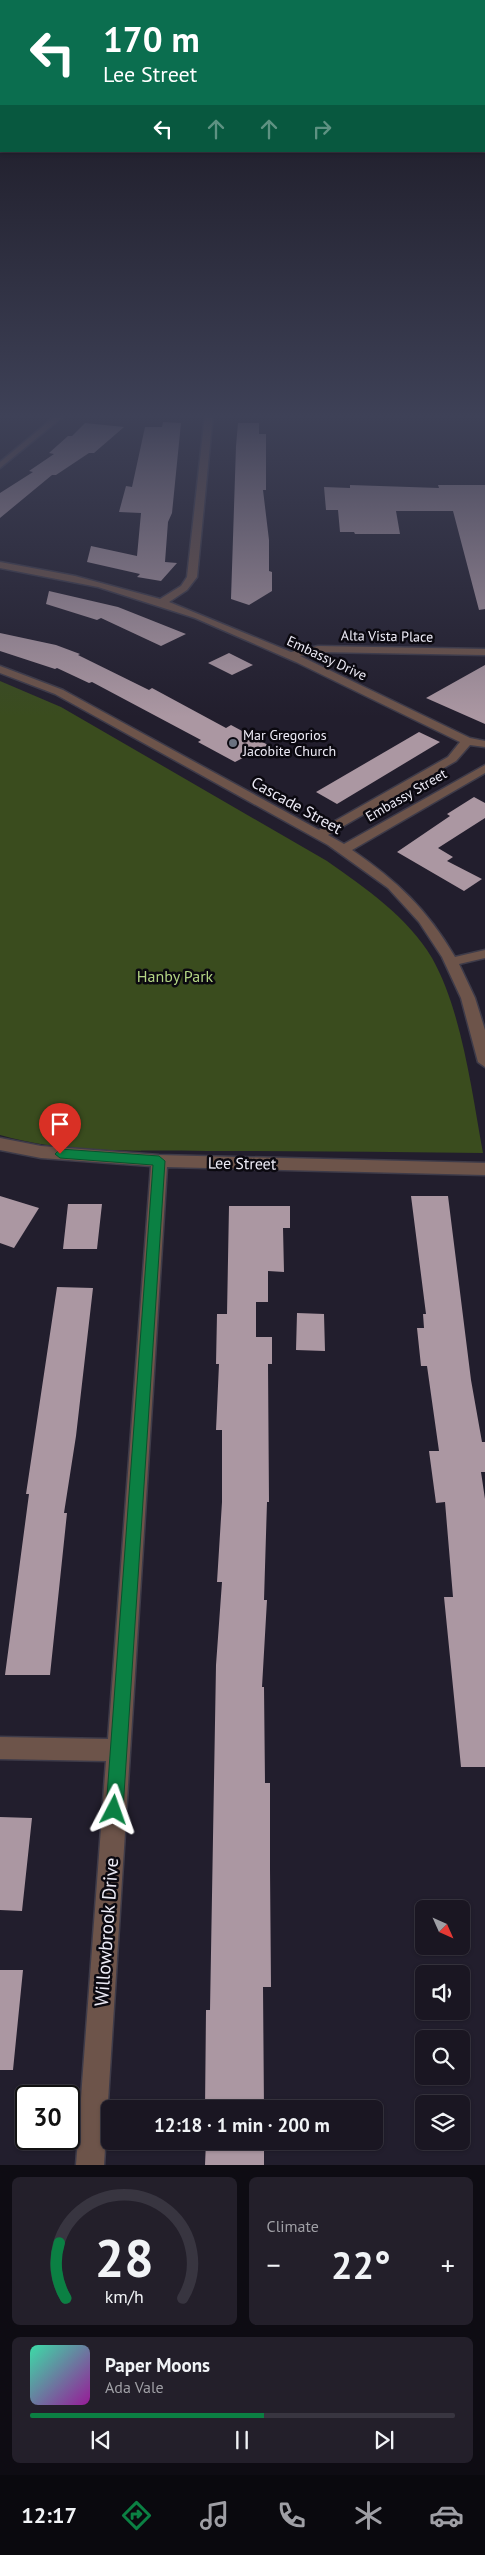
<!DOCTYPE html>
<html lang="en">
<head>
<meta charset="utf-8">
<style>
	body { margin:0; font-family:"PT Sans",sans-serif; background:#231f2a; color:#f1f3f6; height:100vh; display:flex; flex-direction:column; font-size:19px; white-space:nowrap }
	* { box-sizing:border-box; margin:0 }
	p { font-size:16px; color:#9f9fa5 }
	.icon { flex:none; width:28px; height:28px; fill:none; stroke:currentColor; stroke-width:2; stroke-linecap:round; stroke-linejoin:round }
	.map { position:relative; height:2165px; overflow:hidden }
	.details { display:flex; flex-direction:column; gap:12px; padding:12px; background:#0e0c13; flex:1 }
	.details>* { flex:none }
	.guide { position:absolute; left:0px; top:0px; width:485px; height:152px; box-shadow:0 1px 4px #0004,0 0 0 1px #383540; background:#0b6e4f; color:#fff; overflow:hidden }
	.needle { width:32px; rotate:135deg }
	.controls { position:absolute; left:415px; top:1900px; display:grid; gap:10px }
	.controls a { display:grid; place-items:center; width:55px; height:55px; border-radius:8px; background:#1a1622; box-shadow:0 1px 4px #0004,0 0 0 1px #383540; font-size:25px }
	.speed { position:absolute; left:15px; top:2085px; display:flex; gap:10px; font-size:25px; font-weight:700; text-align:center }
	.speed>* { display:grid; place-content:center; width:65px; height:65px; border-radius:50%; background:#1a1622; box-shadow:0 1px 4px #0004,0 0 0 1px #383540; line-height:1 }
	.speed .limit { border:2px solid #111; border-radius:8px; background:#fff; color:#111 }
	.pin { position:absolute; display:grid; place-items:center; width:42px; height:42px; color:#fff; margin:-51px -21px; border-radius:50% 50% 50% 0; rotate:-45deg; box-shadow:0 0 5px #0007 }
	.pin .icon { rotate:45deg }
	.me { position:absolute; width:55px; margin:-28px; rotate:4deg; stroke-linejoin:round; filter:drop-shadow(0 0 4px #0008) }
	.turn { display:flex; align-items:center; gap:18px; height:105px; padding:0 20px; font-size:22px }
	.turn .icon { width:65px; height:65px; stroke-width:2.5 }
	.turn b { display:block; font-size:35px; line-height:42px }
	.lanes { display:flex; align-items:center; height:48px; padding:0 20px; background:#0003; justify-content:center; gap:25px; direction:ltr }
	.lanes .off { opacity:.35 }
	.big { font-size:38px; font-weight:600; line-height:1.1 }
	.details .card { flex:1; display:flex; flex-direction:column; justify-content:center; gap:8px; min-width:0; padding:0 18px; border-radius:8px; background:#231f2a }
	.details .dial { align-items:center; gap:0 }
	.dial svg { height:130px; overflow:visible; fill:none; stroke:#383540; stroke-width:7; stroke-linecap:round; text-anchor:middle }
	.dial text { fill:#f1f3f6; stroke:none }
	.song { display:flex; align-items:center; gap:15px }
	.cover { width:60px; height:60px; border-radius:8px; background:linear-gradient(135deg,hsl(160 70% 55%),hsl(300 70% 35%)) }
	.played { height:5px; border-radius:2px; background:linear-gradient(90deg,#0b8043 55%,#383540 55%) }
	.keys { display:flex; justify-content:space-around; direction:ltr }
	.heat { display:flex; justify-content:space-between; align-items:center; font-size:28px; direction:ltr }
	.details .tiles { flex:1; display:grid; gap:12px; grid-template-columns:1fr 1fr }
	.card:last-child { grid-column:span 2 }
	.trip { position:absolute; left:101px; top:2100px; width:282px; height:50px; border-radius:8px; background:#1a1622; box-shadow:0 1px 4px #0004,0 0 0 1px #383540; font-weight:600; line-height:50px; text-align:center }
	.tabs { display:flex; height:80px; justify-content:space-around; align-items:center; background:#0a090e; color:#9f9fa5 }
	.tabs .icon { width:35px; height:35px }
	.tabs .selected { color:#0b8043 }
	.tabs b { font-size:22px; color:#f1f3f6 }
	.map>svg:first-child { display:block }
	.green { fill:#3a4c1e }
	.building { fill:#ab97a2 }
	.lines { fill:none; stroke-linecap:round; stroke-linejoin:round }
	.minor-casing { stroke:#3e3b49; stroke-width:3 }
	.minor { fill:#6d544a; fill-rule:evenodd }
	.route { fill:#0b8043; stroke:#07532c }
	.worship-dot { fill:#6b7280; stroke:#0b0910; stroke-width:2 }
	.labels { text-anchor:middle; stroke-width:5; stroke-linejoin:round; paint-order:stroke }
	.far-street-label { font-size:14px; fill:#edebf6; stroke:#0b0910 }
	.far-poi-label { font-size:14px; fill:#edebf6; stroke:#0b0910; text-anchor:start }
	.street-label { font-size:16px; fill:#edebf6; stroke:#0b0910 }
	.park-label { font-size:16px; fill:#b3d484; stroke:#0b0910 }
	.near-street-label { font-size:19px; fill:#edebf6; stroke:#0b0910 }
</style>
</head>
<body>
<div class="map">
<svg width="485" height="2165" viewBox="0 0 485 2165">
	<rect width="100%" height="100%" fill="#221e2d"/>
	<path class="green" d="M0,681L61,707L327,861C364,887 409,918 432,958C462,1011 472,1093 483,1153C391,1152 299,1151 207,1151C139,1150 65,1154 0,1135Z"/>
	<path class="building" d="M163,422L181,423L172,513L168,522L165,562L177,563L161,581L137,577L140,574L87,562L91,546L137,556L141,513L119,512L126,486L132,487L145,427H162Z
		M85,423L124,427L94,453H89L56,475H52L0,518V493L33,472L29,471L54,454L49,453L68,436H72Z
		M238,423H259V434H266V490H263L269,540V571L272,572V591L249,605L231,599L236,446Z
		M350,485L439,488L438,485H485V609L479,610L453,511H396L400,534H355L354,532H340L338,510H326L324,487L350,488Z
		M49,591L118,607L186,634L161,646L101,618L97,620L46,604Z
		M0,633L56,645L80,654L78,655L149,690L152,688L226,728L231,725L268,745L235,762L198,742L201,740L92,682L89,683L57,668L55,669L0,651Z
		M229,653L253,665L232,675L208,663Z
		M485,665V724L426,698Z
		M419,732L440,742L337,804L316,792Z
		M474,797L485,803V818L438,848L453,857L447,861L482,879L464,891L397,852L450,816L447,814Z
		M0,1196L39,1208L14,1248L0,1243Z
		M411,1196H448L471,1380L482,1442H485V1472H481L485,1499V1767H461L444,1597H453L445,1502L436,1503L429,1451H439L427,1366H421L417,1328H424L423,1314H426Z
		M68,1204H102L97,1249H63Z
		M229,1206H290V1228H283L284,1272L268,1271V1302H256V1337H272V1364H268L269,1502H267L264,1600H267L262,1687H264L265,1783H270V1869L271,1987H263L264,2109H205L206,2010H210L216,1665L222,1582H217L222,1502V1430H216L219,1364H216L217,1314H227Z
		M57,1287L93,1288L76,1436L64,1513H67L50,1675H5L29,1494H26Z
		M297,1313L324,1314L325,1351L296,1350Z
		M0,1817L32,1818L22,1911L0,1910Z
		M0,1970H23L13,2070H0Z
		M206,2141H264V2165H205Z"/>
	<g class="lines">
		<defs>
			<path id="minor" d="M58,414H66L0,468V462Z
				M205,414H213L197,577L187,590L169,602L291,652L318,646L485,649V655L318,652L300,656L470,738L485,741V747L470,745L456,761L328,835L344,844L485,765V773L352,850C397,881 427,909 455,957L485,950V958L459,964L475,998L485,1030V1067L478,1062L461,998L442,957L419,922L388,888L328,845L55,694L0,673V666L63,690L319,830L448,757L460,742L296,662L195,618L98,587L0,568V562L75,576L160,599L181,586L187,577Z
				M0,1138L41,1146L159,1155L485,1163V1175L167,1167L104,2165H76L106,1761L0,1759V1737L108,1739L151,1166L41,1158L0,1150Z"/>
		</defs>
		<use href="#minor" class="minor-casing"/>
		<use href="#minor" class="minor"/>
	</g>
	<linearGradient id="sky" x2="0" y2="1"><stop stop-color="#131019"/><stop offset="0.58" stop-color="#3e4157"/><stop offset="1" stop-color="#3e4157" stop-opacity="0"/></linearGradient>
	<rect width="485" height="717" fill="url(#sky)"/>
	<path class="route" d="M60,1149L159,1156L165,1161L123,1810L121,1816L114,1818L108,1816L106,1810L153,1165L60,1158L55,1154Z"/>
	<circle class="worship-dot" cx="233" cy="743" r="5"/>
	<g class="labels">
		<g class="far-street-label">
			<text transform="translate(387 636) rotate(1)" y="5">Alta Vista Place</text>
			<text transform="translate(327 658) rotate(25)" y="5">Embassy Drive</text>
			<text transform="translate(406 795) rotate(-30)" y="5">Embassy Street</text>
		</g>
		<g class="far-poi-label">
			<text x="243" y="740">Mar Gregorios<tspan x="243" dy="16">Jacobite Church</tspan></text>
		</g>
		<g class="street-label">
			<text transform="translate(297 805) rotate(29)" y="6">Cascade Street</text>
			<text transform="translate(242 1163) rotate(1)" y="6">Lee Street</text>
		</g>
		<g class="park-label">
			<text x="175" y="982">Hanby Park</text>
		</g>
		<g class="near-street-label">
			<text transform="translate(106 1932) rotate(-86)" y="7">Willowbrook Drive</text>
		</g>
	</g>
</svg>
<div class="controls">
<a><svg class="needle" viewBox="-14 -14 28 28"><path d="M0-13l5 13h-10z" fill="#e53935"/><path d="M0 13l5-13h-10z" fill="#9f9fa5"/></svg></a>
<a><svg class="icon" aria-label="sound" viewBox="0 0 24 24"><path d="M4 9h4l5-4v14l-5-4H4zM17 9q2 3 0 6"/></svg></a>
<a><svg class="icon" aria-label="search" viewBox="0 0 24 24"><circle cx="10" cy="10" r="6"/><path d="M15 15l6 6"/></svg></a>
<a><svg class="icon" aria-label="layers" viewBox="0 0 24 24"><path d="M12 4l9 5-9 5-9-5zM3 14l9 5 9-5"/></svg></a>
</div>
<div class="speed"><div class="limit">30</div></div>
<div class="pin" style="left:60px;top:1154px;background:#d93025"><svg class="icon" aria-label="arrive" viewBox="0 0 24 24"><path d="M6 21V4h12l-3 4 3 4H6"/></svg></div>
<svg class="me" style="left:114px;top:1810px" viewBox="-20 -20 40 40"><path d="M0-17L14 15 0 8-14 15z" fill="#0b8043" stroke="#fff" stroke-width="4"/></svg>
<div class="trip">12:18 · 1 min · 200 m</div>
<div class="guide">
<div class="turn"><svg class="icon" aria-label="left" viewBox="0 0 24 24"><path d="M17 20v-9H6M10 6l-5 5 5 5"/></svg><div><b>170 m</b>Lee Street</div></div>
<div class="lanes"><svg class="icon" aria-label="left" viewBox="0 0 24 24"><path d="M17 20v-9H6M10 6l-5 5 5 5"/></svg><svg class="icon off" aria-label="ahead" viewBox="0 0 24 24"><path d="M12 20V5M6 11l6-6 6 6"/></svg><svg class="icon off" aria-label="ahead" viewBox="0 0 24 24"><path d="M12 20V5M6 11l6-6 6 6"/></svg><svg class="icon off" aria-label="right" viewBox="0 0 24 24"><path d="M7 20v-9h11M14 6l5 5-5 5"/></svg></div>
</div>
</div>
<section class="details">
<div class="tiles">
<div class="card dial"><svg viewBox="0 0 100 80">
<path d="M14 69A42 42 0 1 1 86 69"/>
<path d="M14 69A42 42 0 0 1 10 35" stroke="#0b8043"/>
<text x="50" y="56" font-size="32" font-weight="700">28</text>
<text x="50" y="72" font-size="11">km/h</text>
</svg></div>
<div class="card"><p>Climate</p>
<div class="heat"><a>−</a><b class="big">22°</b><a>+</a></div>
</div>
<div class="card">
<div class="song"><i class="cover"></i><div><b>Paper Moons</b><p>Ada Vale</p></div></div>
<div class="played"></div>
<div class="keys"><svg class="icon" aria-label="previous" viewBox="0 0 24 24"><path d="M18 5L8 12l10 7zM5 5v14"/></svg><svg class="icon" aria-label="pause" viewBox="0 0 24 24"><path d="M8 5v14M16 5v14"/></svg><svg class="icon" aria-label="next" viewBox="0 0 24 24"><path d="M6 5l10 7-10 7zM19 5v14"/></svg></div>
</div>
</div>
</section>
<nav class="tabs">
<b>12:17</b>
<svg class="icon selected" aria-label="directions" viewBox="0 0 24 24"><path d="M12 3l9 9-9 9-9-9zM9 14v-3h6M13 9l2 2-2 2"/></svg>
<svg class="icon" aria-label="music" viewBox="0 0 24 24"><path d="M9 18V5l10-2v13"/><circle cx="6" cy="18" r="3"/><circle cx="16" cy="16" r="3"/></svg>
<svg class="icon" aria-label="phone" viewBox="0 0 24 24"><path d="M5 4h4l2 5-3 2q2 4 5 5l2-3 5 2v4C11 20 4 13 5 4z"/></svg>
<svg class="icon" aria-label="climate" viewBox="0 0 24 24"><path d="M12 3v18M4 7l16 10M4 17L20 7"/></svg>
<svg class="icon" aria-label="car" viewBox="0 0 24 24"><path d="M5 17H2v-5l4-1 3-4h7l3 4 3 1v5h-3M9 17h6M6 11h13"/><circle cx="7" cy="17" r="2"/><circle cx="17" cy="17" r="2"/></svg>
</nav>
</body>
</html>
